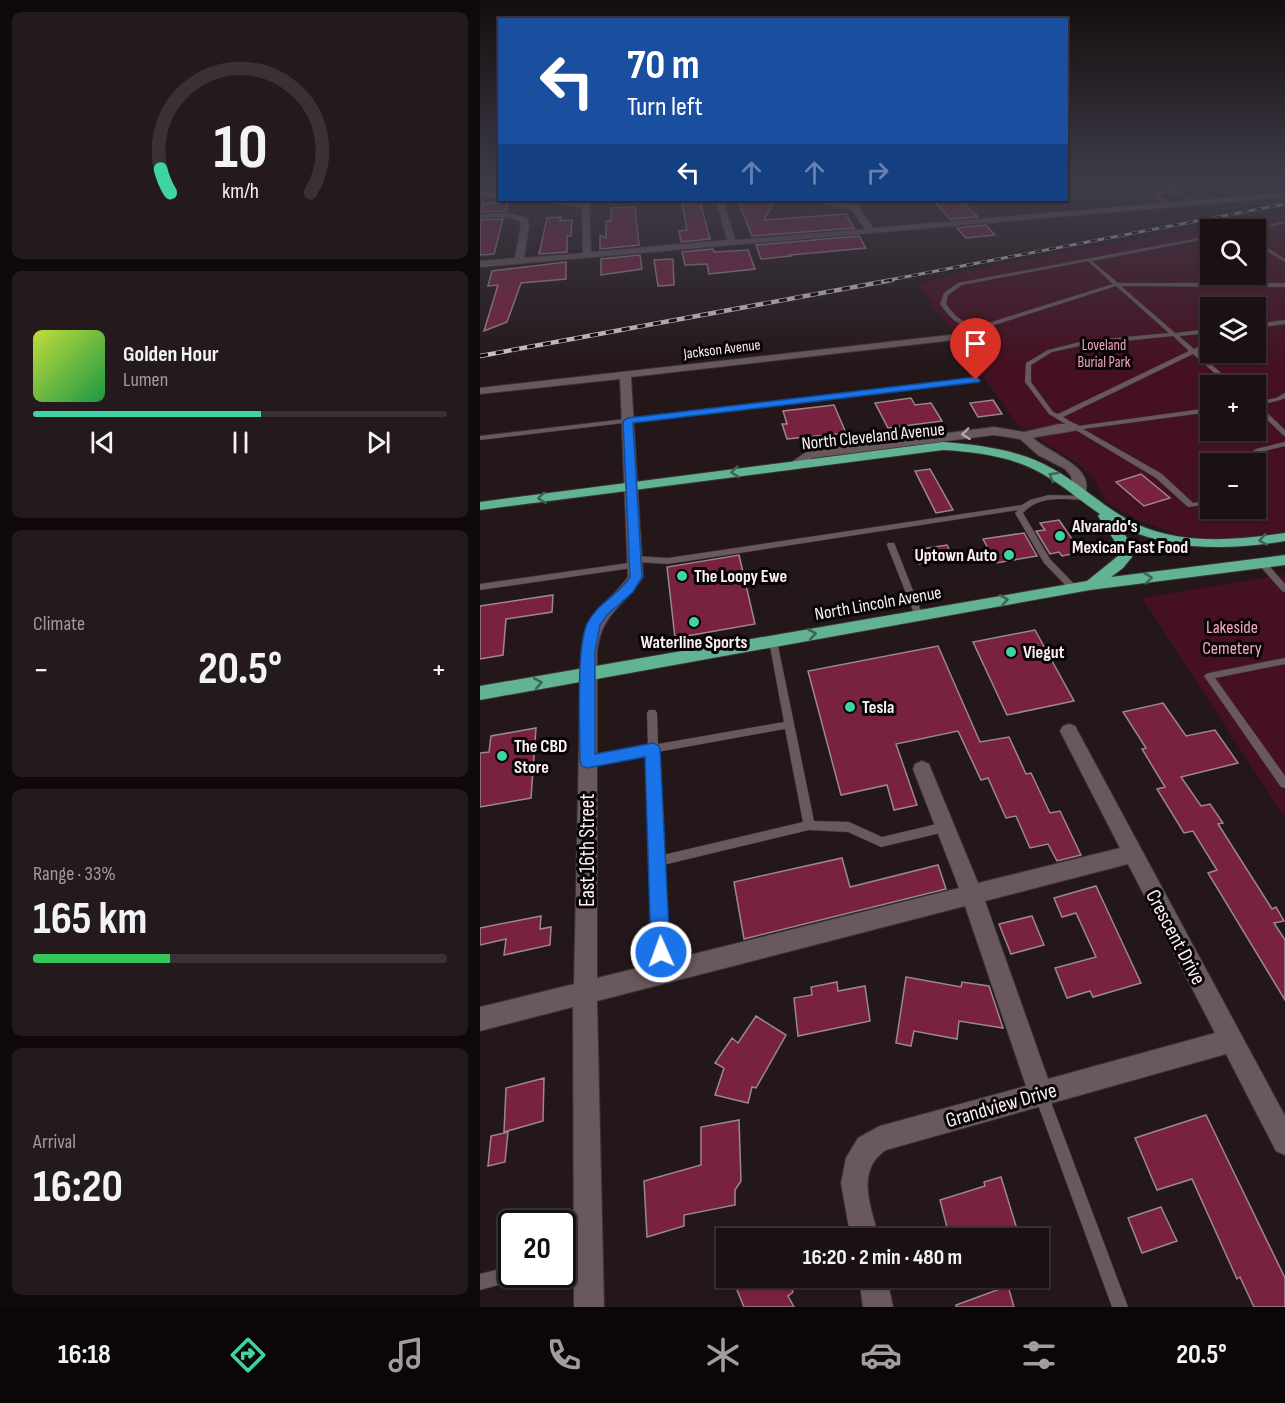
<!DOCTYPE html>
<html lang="en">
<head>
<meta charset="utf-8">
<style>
	body { margin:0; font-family:"Sofia Sans Condensed",sans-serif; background:#241a1d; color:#f1f3f6; height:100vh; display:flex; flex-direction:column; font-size:22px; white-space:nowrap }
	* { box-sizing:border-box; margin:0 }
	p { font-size:20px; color:#a09da0 }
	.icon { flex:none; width:33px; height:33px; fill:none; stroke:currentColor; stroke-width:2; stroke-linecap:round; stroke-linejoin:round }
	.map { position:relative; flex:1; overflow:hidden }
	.panel { display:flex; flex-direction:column; gap:12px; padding:12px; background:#0f090b; width:480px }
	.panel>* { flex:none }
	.banner { position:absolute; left:18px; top:18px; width:570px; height:183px; border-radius:0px; box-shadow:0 2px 4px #0004,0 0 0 2px #393134; background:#1a4fa0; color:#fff; overflow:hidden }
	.tools { position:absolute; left:720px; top:219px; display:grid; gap:12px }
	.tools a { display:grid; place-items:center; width:66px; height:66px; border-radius:0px; background:#1b1114; box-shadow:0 2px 4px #0004,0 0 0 2px #393134; font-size:30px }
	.speed { position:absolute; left:18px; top:1210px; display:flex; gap:12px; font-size:30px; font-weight:700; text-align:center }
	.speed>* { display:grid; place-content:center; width:78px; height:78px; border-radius:50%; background:#1b1114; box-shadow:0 2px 4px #0004,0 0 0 2px #393134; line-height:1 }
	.speed .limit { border:3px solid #111; border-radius:9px; background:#fff; color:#111 }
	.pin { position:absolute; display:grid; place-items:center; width:51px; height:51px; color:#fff; margin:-62px -26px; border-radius:50% 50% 50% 0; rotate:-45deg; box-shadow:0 0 6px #0007 }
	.pin .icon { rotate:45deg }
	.me { position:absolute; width:66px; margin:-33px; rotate:358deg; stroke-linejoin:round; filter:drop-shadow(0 0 4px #0008) }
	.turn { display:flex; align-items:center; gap:21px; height:126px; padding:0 30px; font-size:27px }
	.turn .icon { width:78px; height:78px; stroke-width:2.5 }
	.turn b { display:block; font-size:42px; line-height:51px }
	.lanes { display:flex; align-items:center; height:57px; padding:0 30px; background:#0003; justify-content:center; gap:30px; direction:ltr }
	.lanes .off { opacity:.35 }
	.big { font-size:45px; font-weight:700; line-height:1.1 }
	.panel .widget { flex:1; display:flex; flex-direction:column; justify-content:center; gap:9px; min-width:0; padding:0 21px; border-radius:9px; background:#241a1d }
	.panel .dial { align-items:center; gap:0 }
	.dial svg { height:156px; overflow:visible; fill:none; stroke:#393134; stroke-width:7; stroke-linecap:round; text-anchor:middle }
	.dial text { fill:#f1f3f6; stroke:none }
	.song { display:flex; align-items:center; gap:18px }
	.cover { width:72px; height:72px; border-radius:9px; background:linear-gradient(135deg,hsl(70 70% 55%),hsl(140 70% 35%)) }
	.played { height:6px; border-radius:3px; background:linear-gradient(90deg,#3fd4a2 55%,#393134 55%) }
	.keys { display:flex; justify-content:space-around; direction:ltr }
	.heat { display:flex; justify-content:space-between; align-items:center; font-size:33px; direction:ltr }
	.charge { height:9px; border-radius:4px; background:linear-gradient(90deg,#34c759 33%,#393134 0) }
	.trip { position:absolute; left:236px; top:1228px; width:333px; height:60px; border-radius:0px; background:#1b1114; box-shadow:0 2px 4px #0004,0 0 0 2px #393134; font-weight:700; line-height:60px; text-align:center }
	.dock { display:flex; height:96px; justify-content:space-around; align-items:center; background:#0b0708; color:#a09da0 }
	.dock .icon { width:42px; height:42px }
	.dock .current { color:#3fd4a2 }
	.dock b { font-size:27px; color:#f1f3f6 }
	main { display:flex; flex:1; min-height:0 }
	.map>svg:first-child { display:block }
	.green { fill:#451022; fill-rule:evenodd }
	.building { fill:#792140; stroke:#9a888c; stroke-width:1.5 }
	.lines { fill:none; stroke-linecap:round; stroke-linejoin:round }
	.service-casing { stroke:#3c3234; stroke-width:1 }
	.minor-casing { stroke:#3c3234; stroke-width:2 }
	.trunk-casing { stroke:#3c3234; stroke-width:2 }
	.service { fill:#69585c; fill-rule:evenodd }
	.minor { fill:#69585c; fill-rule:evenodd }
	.trunk { fill:#62b394; fill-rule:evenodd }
	.rail-far1-casing { stroke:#d3c9cb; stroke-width:3 }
	.rail-casing { stroke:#d3c9cb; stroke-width:4.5 }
	.rail-far1 { stroke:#090506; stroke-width:2; stroke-dasharray:7; stroke-linecap:butt }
	.rail { stroke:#090506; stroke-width:3; stroke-dasharray:8; stroke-linecap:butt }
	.oneway { stroke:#b2a4a7 }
	.oneway2 { stroke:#3a6554 }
	.route { fill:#1a73e8; stroke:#114b97; stroke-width:1.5 }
	.poi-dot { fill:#3fd4a2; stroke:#090506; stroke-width:2 }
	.labels { text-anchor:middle; stroke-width:6; stroke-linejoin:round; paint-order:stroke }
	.far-park-label { font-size:15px; fill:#f4a8ba; stroke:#090506 }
	.far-street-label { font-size:15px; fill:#faf0f2; stroke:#090506 }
	.street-label { font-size:18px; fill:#faf0f2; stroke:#090506 }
	.poi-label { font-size:18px; font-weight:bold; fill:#faf0f2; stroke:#090506; text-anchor:start }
	.park-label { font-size:18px; fill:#f4a8ba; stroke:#090506 }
	.near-street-label { font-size:21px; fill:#faf0f2; stroke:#090506 }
</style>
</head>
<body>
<main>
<section class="panel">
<div class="widget dial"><svg viewBox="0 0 100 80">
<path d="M14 69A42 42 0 1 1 86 69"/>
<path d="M14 69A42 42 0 0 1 9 57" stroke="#3fd4a2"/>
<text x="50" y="56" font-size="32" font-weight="700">10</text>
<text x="50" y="72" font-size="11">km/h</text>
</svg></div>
<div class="widget">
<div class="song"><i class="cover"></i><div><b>Golden Hour</b><p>Lumen</p></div></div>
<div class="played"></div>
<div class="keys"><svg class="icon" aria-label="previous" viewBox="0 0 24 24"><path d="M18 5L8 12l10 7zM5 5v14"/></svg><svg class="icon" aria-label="pause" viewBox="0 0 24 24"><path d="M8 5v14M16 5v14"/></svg><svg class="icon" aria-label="next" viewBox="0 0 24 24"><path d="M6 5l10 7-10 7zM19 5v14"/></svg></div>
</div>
<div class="widget"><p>Climate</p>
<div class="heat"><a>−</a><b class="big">20.5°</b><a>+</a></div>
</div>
<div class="widget"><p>Range · 33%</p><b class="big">165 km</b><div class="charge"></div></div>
<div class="widget"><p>Arrival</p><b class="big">16:20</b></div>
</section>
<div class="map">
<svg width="805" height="1307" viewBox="0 0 805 1307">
	<rect width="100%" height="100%" fill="#24171a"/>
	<path class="green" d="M805,212V531L750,540L702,536L654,518L626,502L614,479L596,462L539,427L438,284L490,270ZM730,230H776V274H730ZM730,308H776V352H730ZM730,386H776V430H730ZM730,464H776V508H730Z
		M805,574V818L662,598Z"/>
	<path class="building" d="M453,200H481L498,217L470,219Z
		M28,202L26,211L1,212L3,204Z
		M220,202L230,239L201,242L199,231L207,230L202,203Z
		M259,202H294L284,220L366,214L374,228L272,236Z
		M155,207L159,245L120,249V235L126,238V221H131V208Z
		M81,217L80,221L92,220L91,236H87V252L59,254L67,218Z
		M23,219L14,254L0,255V220Z
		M506,225L515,235L486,238L477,228Z
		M379,236L386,248L310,255L311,256L281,259L276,245Z
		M233,249L234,252L268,250L275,269L229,274L227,264L205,265L202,252Z
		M160,255L162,269L121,275V259Z
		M193,259L194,285L178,286L174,260Z
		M86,262V279L41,283L27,322L4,331L18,285L8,286L12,271Z
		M431,398L435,405L451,403L462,421L408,428L395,403Z
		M513,400L522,414L498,417L490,403Z
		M354,405L366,433L307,439L302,424H307L303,411Z
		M450,469L473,510L456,513L435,471Z
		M661,474L690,498L664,506L636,482Z
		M579,520L601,552L582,556L579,552L570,554L556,531L565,530L560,523Z
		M544,533L557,556L516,563L503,539Z
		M467,545L473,558L439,564L433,550Z
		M259,555L275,624L195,638L187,567Z
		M73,595L72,612L26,619L23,655L0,659V606Z
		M555,630L594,701L527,715L493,642Z
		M458,646L500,742L529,737L546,774L551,773L570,813L580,811L601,855L577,861L568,844L550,848L536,816L526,818L508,778L501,780L478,731L416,744L437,805L414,810L407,785L361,795L328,671Z
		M683,703L706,736L735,730L758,763L701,777L721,806L730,804L743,823L738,824L792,909L796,907L804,921L794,923L805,940V1000L728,873L737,870L713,831L704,833L677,789L685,787L662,749L666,748L643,712Z
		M56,728L51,798L0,807V753L9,752L11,736Z
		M362,858L370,887L458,865L466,889L264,939L254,882Z
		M616,886L661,983L613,997L610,991L587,998L575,968L616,957L596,913L582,917L574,898Z
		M61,916L60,929L71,927L70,945L24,955L26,939L0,945V928Z
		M552,916L564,945L531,954L519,924Z
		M426,977L481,987L482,982L509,986L523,1028L479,1021L477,1039L434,1031L431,1046L416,1043Z
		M357,982L358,991L385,986L390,1021L318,1036L314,998L332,995L331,987Z
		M276,1016L306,1035L276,1088L272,1087L268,1103L235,1095L244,1068L235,1063L252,1038L258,1043Z
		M64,1078L63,1121L24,1132L26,1088Z
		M726,1115L805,1278V1307H774L760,1277L757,1279L712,1179L677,1190L655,1138Z
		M259,1120L261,1181L255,1190V1205L204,1215V1226L167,1237L164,1181L221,1165V1127Z
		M28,1132L25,1162L8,1166L11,1136Z
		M521,1177L540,1239H470L460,1200L505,1186L504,1182Z
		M681,1207L697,1241L662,1253L648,1218Z
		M252,1278H306L313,1292L308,1296L314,1307H264Z
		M528,1286L534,1307H476V1305Z"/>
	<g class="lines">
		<defs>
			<path id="service" d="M691,190L716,201L717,202L714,203L691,192L678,195L688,204L687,206L673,194Z
				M805,221V223L776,230H768Z
				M730,236V238L612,261L638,283H805V287L641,286L695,333L730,329V333L699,336L714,349L730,341V345L717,352L756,386H749L713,354L583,417L598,426L730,408V412L603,429L682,474L713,503L730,500V504L708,507L676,478L569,414L545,382L546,363L568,350L604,341L689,333L636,286L505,328C481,328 474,323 460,304L464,293L478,283ZM608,261L633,284L505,324C484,325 478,320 466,304L468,295L482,285ZM693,336L709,351L578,414L573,412L551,382V365L572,352L604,345Z
				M776,241L805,259V262L776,244Z
				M805,320V324L776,328V324Z
				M496,378L498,379V381L0,440V436Z
				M805,393V398L800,400L779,405L805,430V436L803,435L776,409V402L796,398Z
				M805,442V446L780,452L762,464H753L776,449Z
				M569,495L605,496L609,498L605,500C583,499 559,495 543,513L570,559L596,586L597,588L596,590H590L564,563L535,513L538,510L188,564L156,562L152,559L156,556L188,558L542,505L550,500Z
				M408,543H414L415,545L443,616L442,618H436L435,616L407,545Z
				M782,560L785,561L805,584V592L802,591L779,565L778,563Z
				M156,562L159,563L160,565L159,567L0,590V584Z
				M293,638L297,641L334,821L369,822L402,837L465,822L469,824L470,827L469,830L465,832L401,847L368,832L329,830L183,865L187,972L185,976L181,978L177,976L175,972L168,754L107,765L103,764L102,761L103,758L107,757L168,746L167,713L169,710H175L177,713L178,744L304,722L289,641ZM305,729L323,822L183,855L178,752Z
				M805,658V664L735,678L805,776V788L801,787L724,676L726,674L729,673Z
				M561,1087L566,1089L568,1094L648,1307H632L554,1094L556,1089Z
				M104,1245L109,1248L112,1253L109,1258L82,1267V1251Z
				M32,1266V1275H39L38,1280L0,1290V1274Z"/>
			<path id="minor" d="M0,192L20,194V198L0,196Z
				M805,193V197L0,267V261L35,258L41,225L40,221L27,217L0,218V214L27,213L47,218L49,225L44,258L103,253L102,207L68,202L65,200L109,203L111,252L247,240L236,200H243L255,240L385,229L371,209L336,202V200L377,205L393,228Z
				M487,333L492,336L491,338L151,377L163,577C144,607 122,612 117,651V978L479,888L433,769L435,764L442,761L449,764L451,769L498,883L640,848L580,731L583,726L589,724L595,726L805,1116V1155L796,1151L746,1054L406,1150C374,1171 392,1209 399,1239H371L361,1183L366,1158L378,1138L400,1126L546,1086L485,906L117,1001L124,1307H94L93,1007L0,1031V1007L94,984L101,651C107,610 127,606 148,577L140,379L0,394V388ZM648,864L735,1033L568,1079L505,901Z
				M579,424H596L602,428C597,432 563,435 553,438C570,454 618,467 604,496H594L591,476L585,469L558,455L540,439L514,435L332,458L313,469L307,465L328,451L514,427L544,432Z
				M379,1278H407L413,1307H383Z"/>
			<path id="trunk" d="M463,442C501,445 540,450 573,469C604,486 628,512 661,526C707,545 757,540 805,533V541C748,550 693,552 640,526L648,540L652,557L643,568L631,577L805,555V565L610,590L0,700V686L607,581L638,556L634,540L618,516L620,514C602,502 585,487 566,476C535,457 499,452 463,450L0,510V502Z"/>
		</defs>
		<use href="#service" class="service-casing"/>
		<use href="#minor" class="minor-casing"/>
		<use href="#trunk" class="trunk-casing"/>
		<use href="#service" class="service"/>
		<use href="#minor" class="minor"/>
		<use href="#trunk" class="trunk"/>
		<defs>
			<path id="rail-far1" d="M404,281L805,204"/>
			<path id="rail" d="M0,356L412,280"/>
		</defs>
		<use href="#rail-far1" class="rail-far1-casing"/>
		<use href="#rail" class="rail-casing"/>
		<use href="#rail-far1" class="rail-far1"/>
		<use href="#rail" class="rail"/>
	</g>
	<defs><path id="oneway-chevron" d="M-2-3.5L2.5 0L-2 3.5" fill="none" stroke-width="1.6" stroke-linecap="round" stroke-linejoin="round" transform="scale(1.5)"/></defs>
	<use class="oneway" href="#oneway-chevron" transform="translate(486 434) rotate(173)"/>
	<g class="oneway2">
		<use href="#oneway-chevron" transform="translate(255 472) rotate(173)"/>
		<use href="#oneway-chevron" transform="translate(573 476) rotate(-149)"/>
		<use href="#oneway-chevron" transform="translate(62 498) rotate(173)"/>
		<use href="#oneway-chevron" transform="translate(783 540) rotate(171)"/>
		<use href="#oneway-chevron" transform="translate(668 578) rotate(-7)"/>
		<use href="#oneway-chevron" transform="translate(524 600) rotate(-10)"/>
		<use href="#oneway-chevron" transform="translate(332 634) rotate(-10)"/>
		<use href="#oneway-chevron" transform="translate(58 683) rotate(-10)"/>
	</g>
	<linearGradient id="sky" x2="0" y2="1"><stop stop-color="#140d0e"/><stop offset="0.5" stop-color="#3f3c49"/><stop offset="1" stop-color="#3f3c49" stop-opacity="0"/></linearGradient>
	<rect width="805" height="367" fill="url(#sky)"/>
	<path class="route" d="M496,377L500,380L499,382L153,423L162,577L153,592L127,615L120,625L115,651V754L173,743L178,745L180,749L190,952L187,958L181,961L174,958L171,952L165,757L107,768L102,766L100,761C100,730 96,649 107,624C116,604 139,595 150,577L143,421L148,418Z"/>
	<g class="poi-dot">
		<circle cx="580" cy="536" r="6"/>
		<circle cx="529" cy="555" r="6"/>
		<circle cx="202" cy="576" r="6"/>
		<circle cx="214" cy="622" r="6"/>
		<circle cx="531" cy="652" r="6"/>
		<circle cx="370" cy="707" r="6"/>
		<circle cx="22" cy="756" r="6"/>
	</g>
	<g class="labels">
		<g class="far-park-label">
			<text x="624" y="350">Loveland<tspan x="624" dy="17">Burial Park</tspan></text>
		</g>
		<g class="far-street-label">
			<text transform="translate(242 349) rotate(-7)" y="5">Jackson Avenue</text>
		</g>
		<g class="street-label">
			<text transform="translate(393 436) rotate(-6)" y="6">North Cleveland Avenue</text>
			<text transform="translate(398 603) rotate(-10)" y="6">North Lincoln Avenue</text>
		</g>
		<g class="poi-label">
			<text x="592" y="532">Alvarado's<tspan x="592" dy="21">Mexican Fast Food</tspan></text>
			<text x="517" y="561" text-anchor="end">Uptown Auto</text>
			<text x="214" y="582">The Loopy Ewe</text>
			<text x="214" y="648" text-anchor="middle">Waterline Sports</text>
			<text x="543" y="658">Viegut</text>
			<text x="382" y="713">Tesla</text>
			<text x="34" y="752">The CBD<tspan x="34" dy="21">Store</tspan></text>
		</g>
		<g class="park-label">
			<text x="752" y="633">Lakeside<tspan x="752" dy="21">Cemetery</tspan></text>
		</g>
		<g class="near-street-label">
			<text transform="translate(107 850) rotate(-90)" y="7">East 16th Street</text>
			<text transform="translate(696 937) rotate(62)" y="7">Crescent Drive</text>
			<text transform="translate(521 1105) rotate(-16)" y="7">Grandview Drive</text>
		</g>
	</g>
</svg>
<div class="tools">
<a><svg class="icon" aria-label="search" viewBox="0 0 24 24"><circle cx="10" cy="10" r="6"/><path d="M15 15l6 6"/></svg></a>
<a><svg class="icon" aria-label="layers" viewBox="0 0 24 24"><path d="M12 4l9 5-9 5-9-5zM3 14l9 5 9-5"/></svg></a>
<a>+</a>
<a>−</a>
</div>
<div class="speed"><div class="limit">20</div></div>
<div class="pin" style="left:496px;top:380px;background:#d93025"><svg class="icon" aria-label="arrive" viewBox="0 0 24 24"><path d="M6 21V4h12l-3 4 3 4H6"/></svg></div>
<svg class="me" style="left:181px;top:952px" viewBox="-20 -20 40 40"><circle r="17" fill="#1a73e8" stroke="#fff" stroke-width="3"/><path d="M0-11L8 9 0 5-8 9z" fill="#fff"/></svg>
<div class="trip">16:20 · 2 min · 480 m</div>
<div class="banner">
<div class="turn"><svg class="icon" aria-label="left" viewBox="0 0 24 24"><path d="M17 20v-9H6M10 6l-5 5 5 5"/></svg><div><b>70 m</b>Turn left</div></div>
<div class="lanes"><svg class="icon" aria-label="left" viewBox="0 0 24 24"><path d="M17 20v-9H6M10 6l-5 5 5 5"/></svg><svg class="icon off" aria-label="ahead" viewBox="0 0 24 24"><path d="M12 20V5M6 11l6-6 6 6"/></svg><svg class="icon off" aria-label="ahead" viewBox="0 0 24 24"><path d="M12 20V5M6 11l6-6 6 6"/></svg><svg class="icon off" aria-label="right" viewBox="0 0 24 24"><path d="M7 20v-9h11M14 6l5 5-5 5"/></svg></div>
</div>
</div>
</main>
<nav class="dock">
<b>16:18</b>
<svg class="icon current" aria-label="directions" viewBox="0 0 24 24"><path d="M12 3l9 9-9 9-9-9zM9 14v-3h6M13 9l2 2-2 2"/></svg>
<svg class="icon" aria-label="music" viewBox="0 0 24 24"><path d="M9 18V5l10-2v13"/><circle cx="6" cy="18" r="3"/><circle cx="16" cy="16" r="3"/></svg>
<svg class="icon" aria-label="phone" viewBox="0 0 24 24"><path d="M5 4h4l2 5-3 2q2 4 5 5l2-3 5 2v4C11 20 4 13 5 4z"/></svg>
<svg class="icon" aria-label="climate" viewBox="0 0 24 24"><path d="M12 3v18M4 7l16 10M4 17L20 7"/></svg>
<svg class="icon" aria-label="car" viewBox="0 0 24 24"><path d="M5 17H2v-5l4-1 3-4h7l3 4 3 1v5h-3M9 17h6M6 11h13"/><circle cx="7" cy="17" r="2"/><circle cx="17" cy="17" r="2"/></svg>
<svg class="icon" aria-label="filters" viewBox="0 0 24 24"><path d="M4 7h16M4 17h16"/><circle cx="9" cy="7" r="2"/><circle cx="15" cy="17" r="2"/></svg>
<b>20.5°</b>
</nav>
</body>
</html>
